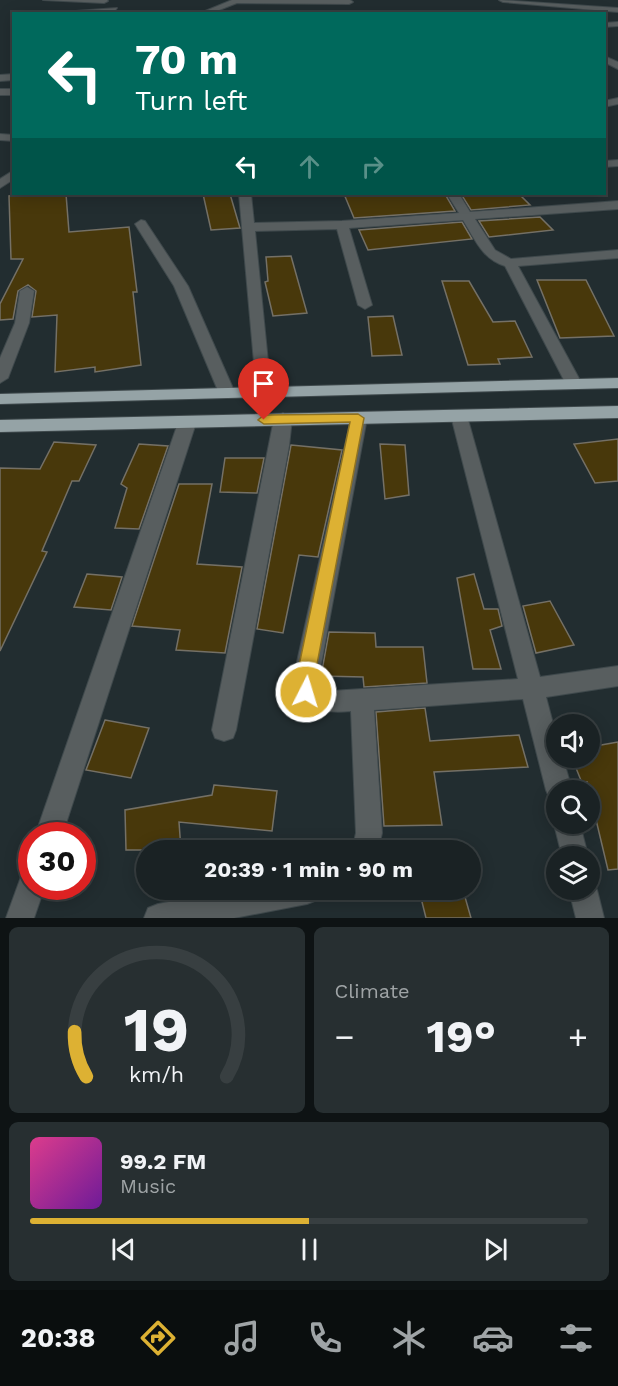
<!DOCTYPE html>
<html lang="en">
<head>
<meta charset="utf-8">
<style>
	body { margin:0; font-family:"Work Sans",sans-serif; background:#272f31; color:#f1f3f6; height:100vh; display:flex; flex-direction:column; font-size:22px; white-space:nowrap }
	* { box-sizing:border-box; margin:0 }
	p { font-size:20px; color:#9fa4a6 }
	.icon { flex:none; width:33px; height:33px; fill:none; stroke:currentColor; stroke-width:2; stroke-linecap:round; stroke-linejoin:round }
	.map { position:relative; height:918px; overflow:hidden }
	.details { display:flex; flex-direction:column; gap:9px; padding:9px; background:#0e1314; flex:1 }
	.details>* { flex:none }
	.hud { position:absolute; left:12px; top:12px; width:594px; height:183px; border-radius:0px; box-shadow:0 3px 15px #0003,0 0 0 2px #383f41; background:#00695c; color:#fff; overflow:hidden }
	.controls { position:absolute; left:546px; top:714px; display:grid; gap:12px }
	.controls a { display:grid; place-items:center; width:54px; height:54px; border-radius:50%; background:#1a2224; box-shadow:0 3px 15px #0003,0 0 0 2px #383f41; font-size:30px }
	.speed { position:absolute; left:18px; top:822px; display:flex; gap:12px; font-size:30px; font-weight:700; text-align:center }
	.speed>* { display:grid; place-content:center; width:78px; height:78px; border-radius:50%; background:#1a2224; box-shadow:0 3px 15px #0003,0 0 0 2px #383f41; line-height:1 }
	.speed .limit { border:9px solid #d22; background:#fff; color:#111 }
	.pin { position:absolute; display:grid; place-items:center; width:51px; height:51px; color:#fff; margin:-62px -26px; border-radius:50% 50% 50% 0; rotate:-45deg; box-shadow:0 0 6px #0007 }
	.pin .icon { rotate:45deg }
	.me { position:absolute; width:66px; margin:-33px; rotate:5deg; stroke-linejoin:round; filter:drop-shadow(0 0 4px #0008) }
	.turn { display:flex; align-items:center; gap:21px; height:126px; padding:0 24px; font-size:27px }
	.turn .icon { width:78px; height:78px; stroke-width:2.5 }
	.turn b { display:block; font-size:42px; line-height:51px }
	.lanes { display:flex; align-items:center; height:57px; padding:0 24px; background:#0003; justify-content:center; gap:30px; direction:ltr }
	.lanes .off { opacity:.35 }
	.big { font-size:45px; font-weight:700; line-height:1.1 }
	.details .tile { flex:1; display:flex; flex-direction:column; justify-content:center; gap:9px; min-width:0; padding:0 21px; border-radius:9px; background:#272f31 }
	.details .dial { align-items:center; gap:0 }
	.dial svg { height:156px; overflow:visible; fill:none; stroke:#383f41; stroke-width:7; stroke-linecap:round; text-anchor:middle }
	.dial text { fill:#f1f3f6; stroke:none }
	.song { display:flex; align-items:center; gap:18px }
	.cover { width:72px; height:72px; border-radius:9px; background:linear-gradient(135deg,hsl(330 70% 55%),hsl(280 70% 35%)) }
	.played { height:6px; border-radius:3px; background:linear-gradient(90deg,#ddb133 50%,#383f41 50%) }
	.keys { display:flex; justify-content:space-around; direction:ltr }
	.heat { display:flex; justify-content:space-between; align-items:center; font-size:33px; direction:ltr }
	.details .tiles { flex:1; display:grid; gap:9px; grid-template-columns:1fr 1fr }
	.tile:last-child { grid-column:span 2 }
	.trip { position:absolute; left:136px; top:840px; width:345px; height:60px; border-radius:30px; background:#1a2224; box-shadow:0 3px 15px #0003,0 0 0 2px #383f41; font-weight:700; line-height:60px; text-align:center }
	.dock { display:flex; height:96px; justify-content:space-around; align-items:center; background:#0a0e0e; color:#9fa4a6 }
	.dock .icon { width:42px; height:42px }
	.dock .selected { color:#ddb133 }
	.dock b { font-size:27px; color:#f1f3f6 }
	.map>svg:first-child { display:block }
	.building { fill:#48380b; stroke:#747066; stroke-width:1.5 }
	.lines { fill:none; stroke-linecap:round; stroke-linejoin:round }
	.street-casing { stroke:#3f494c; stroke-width:2 }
	.highway-casing { stroke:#3f494c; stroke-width:2 }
	.street { fill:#585e5f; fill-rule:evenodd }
	.highway { fill:#95a3a6; fill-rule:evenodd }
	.route { fill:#ddb133; stroke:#907321; stroke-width:1.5 }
</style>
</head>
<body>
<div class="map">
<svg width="618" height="918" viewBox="0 0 618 918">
	<rect width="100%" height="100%" fill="#222d30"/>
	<path class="building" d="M34,194H66L69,232L129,227L137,292H133L141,365L95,372V367L55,372L57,315L32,317L36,291L28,285L18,291L13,319L0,320V304L23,259H11L9,196Z
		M203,194H230L240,228L211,230Z
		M344,194H445L455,211L354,218Z
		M461,194H519L530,205L471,210Z
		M540,217L553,230L489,237L479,221Z
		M462,222L472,239L368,250L359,230Z
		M291,256L307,313L273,316L265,282L268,281L266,257Z
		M537,280H586L614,336L560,338Z
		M442,281H469L493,322L515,321L532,357L498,359L500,364L468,365Z
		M393,316L402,355L372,356L368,317Z
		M618,439V481L595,483L574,444Z
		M54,442L96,445L79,481H72L42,551L47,552L0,651V468L40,469Z
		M139,444L168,446L139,529L115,528L127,488L121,484Z
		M380,444L405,445L409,495L385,499Z
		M291,445L342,450L318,557L299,555L283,633L257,629Z
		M225,458H264L257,493L220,492Z
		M179,484H212L197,564L242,567L225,653L176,650L180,630L132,626Z
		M87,574L122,577L111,610L74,607Z
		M474,574L484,609H498L502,626L490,630L501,669H473L457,578Z
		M550,601L574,645L536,653L523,606Z
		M329,632L375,633L376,647H423L427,683L364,687L363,677L321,676Z
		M425,708L430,741L519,735L528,767L434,772L442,825L384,826L376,712Z
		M105,720L149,728L131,778L86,770Z
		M618,742V869L608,870L587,782L582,783L572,758H590V747Z
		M214,785L277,791L272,831L179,822L181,850H126L125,810L212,795Z
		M419,890H463L471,918H426Z"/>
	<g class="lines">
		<defs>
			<path id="street" d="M43,0H107L108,1L104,3Z
				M232,0H350L353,2L349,4L237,3L209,14H198Z
				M499,0L618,8V12L503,2Z
				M117,8L114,12L59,14L62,12Z
				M618,22V26L604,27V23Z
				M604,56L618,62V69L604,62Z
				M14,74V80L0,81V75Z
				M0,89H14V95H0Z
				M618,98V104L604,107V101Z
				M0,134L14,135V141L0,140Z
				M618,160V166L604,167V161Z
				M14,170V179L0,188V179Z
				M239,194H251L254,223L342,221L459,213L447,194H459L470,212L618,201V209L475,219L495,250L511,259L618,250V258L518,266L582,384L580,388H568L505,266C482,259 475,239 463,220L349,228L372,305L365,309L358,305L337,229L255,231L271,392L263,397L257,396Z
				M141,220L145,221L188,286L235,393L233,397L227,398L219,393L174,286L135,224Z
				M27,287L34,291L29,323L8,378L0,383V358L15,323L20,291Z
				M459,410L467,416L540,677L618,666V686L546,697L556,735V758H563L572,790H556V802L550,799L546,790L523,699L374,710L382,833L378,850H352L356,833L351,711C330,713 315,711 298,700L293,680L352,414H364L367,418L317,686L331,691L518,679L451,416Z
				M283,413L292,419L289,446L236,730L233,738L224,741L215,738L212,730L274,419Z
				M187,417L196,423L62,836H35L178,423Z
				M556,817V824H580L588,856H562L554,824Z
				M32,870V886H45L34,918H6L22,874Z
				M590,879L597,890L604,918H576L569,890H590Z
				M234,890H321L317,900L307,904L234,918H144L148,908L158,904Z"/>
			<path id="highway" d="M618,378V388L0,404V394Z
				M618,406V418L0,432V420Z"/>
		</defs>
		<use href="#street" class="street-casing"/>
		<use href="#highway" class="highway-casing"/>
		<use href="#street" class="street"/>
		<use href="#highway" class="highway"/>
	</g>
	<path class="route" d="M358,414L364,418L314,680L315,692L313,697L306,700L300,697L296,680L350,422L264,424L258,420L264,415Z"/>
</svg>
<div class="controls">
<a><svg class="icon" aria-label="sound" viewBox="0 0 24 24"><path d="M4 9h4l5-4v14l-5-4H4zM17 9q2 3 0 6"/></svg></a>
<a><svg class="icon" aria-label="search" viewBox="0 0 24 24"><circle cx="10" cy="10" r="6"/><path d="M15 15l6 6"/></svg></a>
<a><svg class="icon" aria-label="layers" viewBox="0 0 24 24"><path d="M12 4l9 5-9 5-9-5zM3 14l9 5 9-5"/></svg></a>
</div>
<div class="speed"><div class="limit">30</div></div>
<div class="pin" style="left:264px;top:420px;background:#d93025"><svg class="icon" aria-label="arrive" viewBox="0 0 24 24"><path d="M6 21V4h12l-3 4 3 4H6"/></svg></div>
<svg class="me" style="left:306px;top:692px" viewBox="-20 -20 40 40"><circle r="17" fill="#ddb133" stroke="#fff" stroke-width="3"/><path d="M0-11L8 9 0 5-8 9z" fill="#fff"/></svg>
<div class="trip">20:39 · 1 min · 90 m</div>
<div class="hud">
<div class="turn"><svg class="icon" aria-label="left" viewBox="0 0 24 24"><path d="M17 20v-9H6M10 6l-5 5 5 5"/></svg><div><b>70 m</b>Turn left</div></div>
<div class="lanes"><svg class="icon" aria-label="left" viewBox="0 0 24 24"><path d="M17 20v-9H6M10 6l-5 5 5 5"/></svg><svg class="icon off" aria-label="ahead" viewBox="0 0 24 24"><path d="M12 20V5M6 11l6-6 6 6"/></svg><svg class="icon off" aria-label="right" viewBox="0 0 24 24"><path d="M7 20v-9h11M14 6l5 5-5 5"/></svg></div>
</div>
</div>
<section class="details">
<div class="tiles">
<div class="tile dial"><svg viewBox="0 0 100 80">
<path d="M14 69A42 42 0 1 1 86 69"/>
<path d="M14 69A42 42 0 0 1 8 46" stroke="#ddb133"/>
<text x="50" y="56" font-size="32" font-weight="700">19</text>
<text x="50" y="72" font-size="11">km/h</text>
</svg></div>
<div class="tile"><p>Climate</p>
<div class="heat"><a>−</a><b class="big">19°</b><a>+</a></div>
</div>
<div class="tile">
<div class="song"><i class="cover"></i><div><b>99.2 FM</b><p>Music</p></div></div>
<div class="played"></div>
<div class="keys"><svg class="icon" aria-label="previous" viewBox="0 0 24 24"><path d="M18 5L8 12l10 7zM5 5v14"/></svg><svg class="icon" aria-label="pause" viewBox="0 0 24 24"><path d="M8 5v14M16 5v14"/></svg><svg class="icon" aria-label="next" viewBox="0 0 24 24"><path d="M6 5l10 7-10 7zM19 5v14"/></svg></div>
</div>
</div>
</section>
<nav class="dock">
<b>20:38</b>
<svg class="icon selected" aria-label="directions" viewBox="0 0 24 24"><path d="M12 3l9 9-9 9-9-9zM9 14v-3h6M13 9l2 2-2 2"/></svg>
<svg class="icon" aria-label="music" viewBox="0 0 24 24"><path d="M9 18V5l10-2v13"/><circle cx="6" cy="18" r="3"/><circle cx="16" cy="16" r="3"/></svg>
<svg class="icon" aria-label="phone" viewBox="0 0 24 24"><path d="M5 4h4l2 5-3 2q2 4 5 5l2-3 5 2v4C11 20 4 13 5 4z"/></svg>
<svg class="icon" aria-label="climate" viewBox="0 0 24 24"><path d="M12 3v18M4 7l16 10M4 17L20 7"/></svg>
<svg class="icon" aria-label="car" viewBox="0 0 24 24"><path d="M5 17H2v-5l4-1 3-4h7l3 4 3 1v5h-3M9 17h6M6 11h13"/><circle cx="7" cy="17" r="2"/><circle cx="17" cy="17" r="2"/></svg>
<svg class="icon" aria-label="filters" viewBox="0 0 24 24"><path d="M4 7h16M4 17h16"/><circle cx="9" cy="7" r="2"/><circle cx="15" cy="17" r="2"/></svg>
</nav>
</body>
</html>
